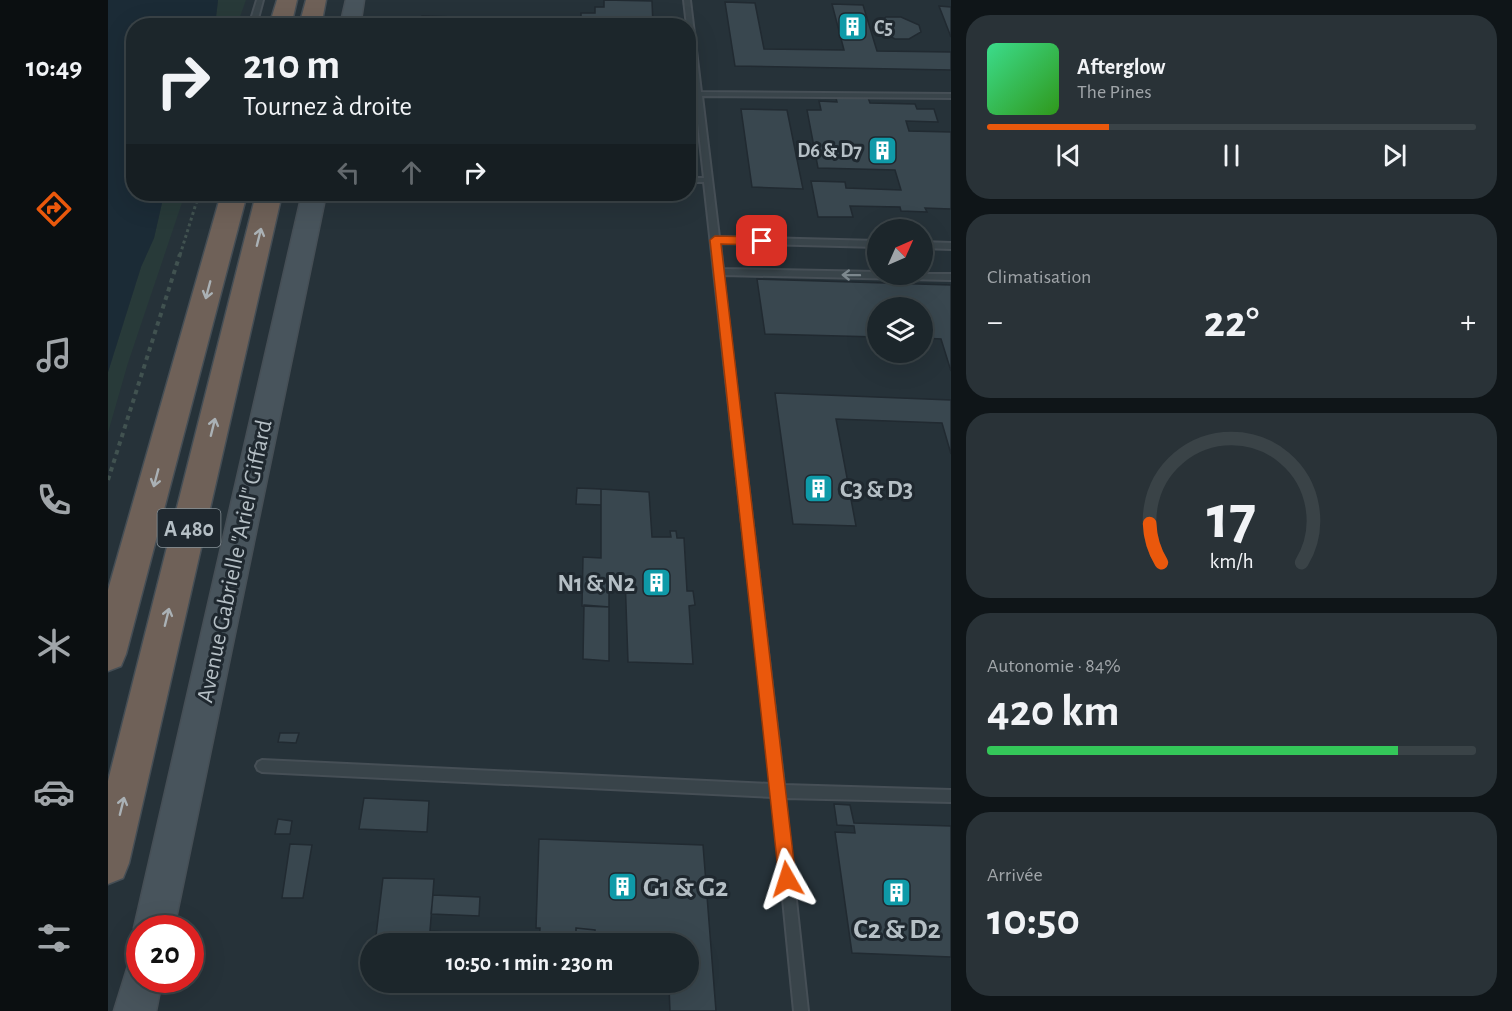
<!DOCTYPE html>
<html lang="fr">
<head>
<meta charset="utf-8">
<style>
	body { margin:0; font-family:"Alegreya Sans",sans-serif; background:#293237; color:#f1f3f6; height:100vh; display:flex; flex-direction:column; font-size:22px; white-space:nowrap }
	* { box-sizing:border-box; margin:0 }
	p { font-size:20px; color:#a0a5a9 }
	.icon { flex:none; width:33px; height:33px; fill:none; stroke:currentColor; stroke-width:2; stroke-linecap:round; stroke-linejoin:round }
	.map { position:relative; flex:1; overflow:hidden }
	.side { display:flex; flex-direction:column; gap:15px; padding:15px; background:#0f1518; width:561px }
	.side>* { flex:none }
	.top-card { position:absolute; left:18px; top:18px; width:570px; height:183px; border-radius:24px; box-shadow:0 6px 24px #0002,0 0 0 2px #3a4347; background:#1c262b; color:#f1f3f6; overflow:hidden }
	.needle { width:39px; rotate:45deg }
	.tools { position:absolute; left:759px; top:219px; display:grid; gap:12px }
	.tools a { display:grid; place-items:center; width:66px; height:66px; border-radius:50%; background:#1c262b; box-shadow:0 6px 24px #0002,0 0 0 2px #3a4347; font-size:30px }
	.speed { position:absolute; left:18px; top:915px; display:flex; gap:12px; font-size:30px; font-weight:700; text-align:center }
	.speed>* { display:grid; place-content:center; width:78px; height:78px; border-radius:50%; background:#1c262b; box-shadow:0 6px 24px #0002,0 0 0 2px #3a4347; line-height:1 }
	.speed .limit { border:9px solid #d22; background:#fff; color:#111 }
	.pin { position:absolute; display:grid; place-items:center; width:51px; height:51px; color:#fff; margin:-26px; border-radius:12px; box-shadow:0 3px 9px #0006 }
	.me { position:absolute; width:66px; margin:-33px; rotate:354deg; stroke-linejoin:round; filter:drop-shadow(0 0 4px #0008) }
	.turn { display:flex; align-items:center; gap:21px; height:126px; padding:0 18px; font-size:27px }
	.turn .icon { width:78px; height:78px; stroke-width:2.5 }
	.turn b { display:block; font-size:42px; line-height:51px }
	.lanes { display:flex; align-items:center; height:57px; padding:0 18px; background:#0003; justify-content:center; gap:30px; direction:ltr }
	.lanes .off { opacity:.35 }
	.big { font-size:45px; font-weight:700; line-height:1.1 }
	.side .card { flex:1; display:flex; flex-direction:column; justify-content:center; gap:9px; min-width:0; padding:0 21px; border-radius:24px; background:#293237 }
	.side .dial { align-items:center; gap:0 }
	.dial svg { height:156px; overflow:visible; fill:none; stroke:#3a4347; stroke-width:7; stroke-linecap:round; text-anchor:middle }
	.dial text { fill:#f1f3f6; stroke:none }
	.song { display:flex; align-items:center; gap:18px }
	.cover { width:72px; height:72px; border-radius:9px; background:linear-gradient(135deg,hsl(150 70% 55%),hsl(110 70% 35%)) }
	.played { height:6px; border-radius:3px; background:linear-gradient(90deg,#ea580c 25%,#3a4347 25%) }
	.keys { display:flex; justify-content:space-around; direction:ltr }
	.heat { display:flex; justify-content:space-between; align-items:center; font-size:33px; direction:ltr }
	.charge { height:9px; border-radius:4px; background:linear-gradient(90deg,#34c759 84%,#3a4347 0) }
	.trip { position:absolute; left:252px; top:933px; width:339px; height:60px; border-radius:30px; background:#1c262b; box-shadow:0 6px 24px #0002,0 0 0 2px #3a4347; font-weight:700; line-height:60px; text-align:center }
	main { display:flex; flex:1; min-height:0 }
	.menu { display:flex; flex-direction:column; width:108px; justify-content:space-around; align-items:center; background:#0b0f11; color:#a0a5a9 }
	.menu .icon { width:42px; height:42px }
	.menu .selected { color:#ea580c }
	.menu b { font-size:27px; color:#f1f3f6 }
	.map>svg:first-child { display:block }
	.green { fill:#283a39 }
	.water { fill:#1b2b36 }
	.building { fill:#39474f; stroke:#212a31; stroke-width:1.5 }
	.lines { fill:none; stroke-linecap:round; stroke-linejoin:round }
	.lane-casing { stroke:#464f56; stroke-width:4 }
	.secondary-casing { stroke:#464f56; stroke-width:3 }
	.highway-casing { stroke:#454e55; stroke-width:3 }
	.path-far1 { stroke:#415250; stroke-width:3; stroke-dasharray:3 3; stroke-linecap:butt }
	.path { stroke:#415250; stroke-width:4; stroke-dasharray:4.5 4.5; stroke-linecap:butt }
	.lane { fill:#39444a; fill-rule:evenodd }
	.secondary { fill:#48545c; fill-rule:evenodd }
	.highway { fill:#6f6158; fill-rule:evenodd }
	.oneway { stroke:#aab1b5 }
	.oneway2 { stroke:#7d888e }
	.route { fill:#ea580c; stroke:#983908; stroke-width:1.5 }
	.labels { text-anchor:middle; stroke-width:6; stroke-linejoin:round; paint-order:stroke }
	.far-poi-label { font-size:20px; font-weight:bold; fill:#b5bfc5; stroke:#1f282f; text-anchor:start }
	.shield { fill:#1f282f; stroke:#889298; stroke-width:1.5 }
	.shield-label { font-size:22px; font-weight:bold; fill:#b5bfc5 }
	.poi-label { font-size:24px; font-weight:bold; fill:#b5bfc5; stroke:#1f282f; text-anchor:start }
	.street-label { font-size:24px; fill:#b5bfc5; stroke:#1f282f }
	.near-poi-label { font-size:28px; font-weight:bold; fill:#b5bfc5; stroke:#1f282f; text-anchor:start }
</style>
</head>
<body>
<main>
<nav class="menu">
<b>10:49</b>
<svg class="icon selected" aria-label="directions" viewBox="0 0 24 24"><path d="M12 3l9 9-9 9-9-9zM9 14v-3h6M13 9l2 2-2 2"/></svg>
<svg class="icon" aria-label="music" viewBox="0 0 24 24"><path d="M9 18V5l10-2v13"/><circle cx="6" cy="18" r="3"/><circle cx="16" cy="16" r="3"/></svg>
<svg class="icon" aria-label="phone" viewBox="0 0 24 24"><path d="M5 4h4l2 5-3 2q2 4 5 5l2-3 5 2v4C11 20 4 13 5 4z"/></svg>
<svg class="icon" aria-label="climate" viewBox="0 0 24 24"><path d="M12 3v18M4 7l16 10M4 17L20 7"/></svg>
<svg class="icon" aria-label="car" viewBox="0 0 24 24"><path d="M5 17H2v-5l4-1 3-4h7l3 4 3 1v5h-3M9 17h6M6 11h13"/><circle cx="7" cy="17" r="2"/><circle cx="17" cy="17" r="2"/></svg>
<svg class="icon" aria-label="filters" viewBox="0 0 24 24"><path d="M4 7h16M4 17h16"/><circle cx="9" cy="7" r="2"/><circle cx="15" cy="17" r="2"/></svg>
</nav>
<div class="map">
<svg width="843" height="1011" viewBox="0 0 843 1011">
	<rect width="100%" height="100%" fill="#263239"/>
	<path class="green" d="M110,0H138L129,25L107,26Z
		M56,194H77L20,363L0,433V372L33,267L46,238Z"/>
	<path class="water" d="M0,0H110L107,25L26,26V194H56L46,238L33,267L0,372Z"/>
	<path class="building" d="M496,0L544,1L545,26H497V22H487V25L473,24V13H487V7H496Z
		M617,2L647,3L656,49L736,50L724,4L755,5L769,51L843,52V70L627,66Z
		M831,6L843,7V37Z
		M314,16L347,17L345,26H312Z
		M778,17H793L811,25L813,32L801,39H787L770,30L769,25Z
		M727,94L759,95L762,103L807,104L809,109H826L830,122L798,121L801,131L843,132V209L817,208L819,212L793,211L792,207L742,206L745,217H710L703,181L737,182L738,188L793,190L787,170L710,168L699,110H713L711,101L729,102Z
		M633,109L679,110L695,189L644,187Z
		M649,279L843,285V371L833,339L814,338V308H770V337L657,334Z
		M667,393L843,400V454L834,423L728,419L748,526L685,524Z
		M469,488L493,489V505L468,504Z
		M493,489L541,492L544,537H563L562,531H568L569,538H576L579,591H585L587,605L581,606L585,664L520,662L517,576L501,574V607L474,606L475,557L493,558Z
		M476,605L501,607V661L475,659Z
		M172,733H191L188,743L170,742Z
		M256,798L321,801L319,832L251,829Z
		M726,804L742,805L746,823L843,826V957L744,953L727,832L747,833L746,826L729,825Z
		M170,819L184,821L182,834H167Z
		M431,839L595,845L608,1011H562L561,988L514,982H580V944H487V930L468,928V944H431L432,928H428Z
		M182,844L204,845L195,898H174Z
		M275,878L326,879L321,944H267Z
		M325,895L372,897L371,916L323,914Z
		M468,928L487,930V944H468Z
		M322,931L370,934V944H321Z"/>
	<g class="lines">
		<defs>
			<path id="lane" d="M149,0H155L148,26H141Z
				M576,0H582L593,92L843,94V98L594,96L611,237L770,241V247L612,243L615,269L770,272V274H843V280L615,275L676,785L843,790V802L677,798L700,1011H686L665,797L154,772L150,770L148,766L150,762L154,760L663,784L596,182H580V178H596L587,96H580V92H586L580,43V26H579Z
				M814,242L843,243V249L814,248Z"/>
			<path id="secondary" d="M238,0H256L252,26H232Z
				M194,194H218L66,928H32V940L26,928Z
				M32,961V980H54L48,1011H6L20,966Z"/>
			<path id="highway" d="M169,0H189L183,26H161Z
				M198,0H218L213,26H191Z
				M113,194H139L18,654L13,666L0,671V590Z
				M148,194H174L21,863L15,878L0,884V781Z"/>
		</defs>
		<use href="#lane" class="lane-casing"/>
		<use href="#secondary" class="secondary-casing"/>
		<use href="#highway" class="highway-casing"/>
		<path class="path-far1" d="M72,255L91,194"/>
		<path class="path" d="M0,480L72,254"/>
		<use href="#lane" class="lane"/>
		<use href="#secondary" class="secondary"/>
		<use href="#highway" class="highway"/>
	</g>
	<defs><path id="oneway-shaft" d="M-6 0H5M1.5-3L5.5 0L1.5 3" fill="none" stroke-width="1.6" stroke-linecap="round" stroke-linejoin="round" transform="scale(1.5)"/></defs>
	<g class="oneway">
		<use href="#oneway-shaft" transform="translate(151 237) rotate(-76)"/>
		<use href="#oneway-shaft" transform="translate(100 290) rotate(105)"/>
		<use href="#oneway-shaft" transform="translate(105 427) rotate(-76)"/>
		<use href="#oneway-shaft" transform="translate(48 478) rotate(105)"/>
		<use href="#oneway-shaft" transform="translate(59 617) rotate(-76)"/>
		<use href="#oneway-shaft" transform="translate(14 806) rotate(-76)"/>
	</g>
	<use class="oneway2" href="#oneway-shaft" transform="translate(743 275) rotate(-179)"/>
	<path class="route" d="M607,236L654,237L659,241L654,245L613,244L688,879L685,885L679,888L673,885L671,879L602,240Z"/>
	<defs>
		<symbol id="building-square" viewBox="-11 -11 22 22"><rect x="-9" y="-9" width="18" height="18" rx="4" fill="#0f9aa8" stroke="#1f282f"/><path d="M-4-6H4V6H1V3H-1V6H-4ZM-2.5-4.3h1.7v1.8h-1.7ZM.8-4.3h1.7v1.8H.8ZM-2.5-1h1.7V.8h-1.7ZM.8-1h1.7V.8H.8Z" fill="#fff"/></symbol>
	</defs>
	<g fill-rule="evenodd">
		<use href="#building-square" x="728" y="10" width="33" height="33"/>
		<use href="#building-square" x="758" y="134" width="33" height="33"/>
		<use href="#building-square" x="694" y="472" width="33" height="33"/>
		<use href="#building-square" x="532" y="566" width="33" height="33"/>
		<use href="#building-square" x="498" y="870" width="33" height="33"/>
		<use href="#building-square" x="772" y="876" width="33" height="33"/>
	</g>
	<g class="labels">
		<g class="far-poi-label">
			<text x="766" y="34">C5</text>
			<text x="754" y="157" text-anchor="end">D6 &amp; D7</text>
		</g>
		<rect class="shield" x="49.5" y="509" width="63" height="38" rx="4.5"/>
		<g class="shield-label">
			<text x="81" y="536">A 480</text>
		</g>
		<g class="poi-label">
			<text x="732" y="497">C3 &amp; D3</text>
			<text x="527" y="591" text-anchor="end">N1 &amp; N2</text>
		</g>
		<g class="street-label">
			<text transform="translate(126 561) rotate(-78)" y="8">Avenue Gabrielle "Ariel" Giffard</text>
		</g>
		<g class="near-poi-label">
			<text x="535" y="896">G1 &amp; G2</text>
			<text x="789" y="938" text-anchor="middle">C2 &amp; D2</text>
		</g>
	</g>
</svg>
<div class="tools">
<a><svg class="needle" viewBox="-14 -14 28 28"><path d="M0-13l5 13h-10z" fill="#e53935"/><path d="M0 13l5-13h-10z" fill="#a0a5a9"/></svg></a>
<a><svg class="icon" aria-label="layers" viewBox="0 0 24 24"><path d="M12 4l9 5-9 5-9-5zM3 14l9 5 9-5"/></svg></a>
</div>
<div class="speed"><div class="limit">20</div></div>
<div class="pin" style="left:654px;top:241px;background:#d93025"><svg class="icon" aria-label="arrive" viewBox="0 0 24 24"><path d="M6 21V4h12l-3 4 3 4H6"/></svg></div>
<svg class="me" style="left:679px;top:879px" viewBox="-20 -20 40 40"><path d="M0-17L14 15 0 8-14 15z" fill="#ea580c" stroke="#fff" stroke-width="4"/></svg>
<div class="trip">10:50 · 1 min · 230 m</div>
<div class="top-card">
<div class="turn"><svg class="icon" aria-label="right" viewBox="0 0 24 24"><path d="M7 20v-9h11M14 6l5 5-5 5"/></svg><div><b>210 m</b>Tournez à droite</div></div>
<div class="lanes"><svg class="icon off" aria-label="left" viewBox="0 0 24 24"><path d="M17 20v-9H6M10 6l-5 5 5 5"/></svg><svg class="icon off" aria-label="ahead" viewBox="0 0 24 24"><path d="M12 20V5M6 11l6-6 6 6"/></svg><svg class="icon" aria-label="right" viewBox="0 0 24 24"><path d="M7 20v-9h11M14 6l5 5-5 5"/></svg></div>
</div>
</div>
<section class="side">
<div class="card">
<div class="song"><i class="cover"></i><div><b>Afterglow</b><p>The Pines</p></div></div>
<div class="played"></div>
<div class="keys"><svg class="icon" aria-label="previous" viewBox="0 0 24 24"><path d="M18 5L8 12l10 7zM5 5v14"/></svg><svg class="icon" aria-label="pause" viewBox="0 0 24 24"><path d="M8 5v14M16 5v14"/></svg><svg class="icon" aria-label="next" viewBox="0 0 24 24"><path d="M6 5l10 7-10 7zM19 5v14"/></svg></div>
</div>
<div class="card"><p>Climatisation</p>
<div class="heat"><a>−</a><b class="big">22°</b><a>+</a></div>
</div>
<div class="card dial"><svg viewBox="0 0 100 80">
<path d="M14 69A42 42 0 1 1 86 69"/>
<path d="M14 69A42 42 0 0 1 8 49" stroke="#ea580c"/>
<text x="50" y="56" font-size="32" font-weight="700">17</text>
<text x="50" y="72" font-size="11">km/h</text>
</svg></div>
<div class="card"><p>Autonomie · 84%</p><b class="big">420 km</b><div class="charge"></div></div>
<div class="card"><p>Arrivée</p><b class="big">10:50</b></div>
</section>
</main>
</body>
</html>
